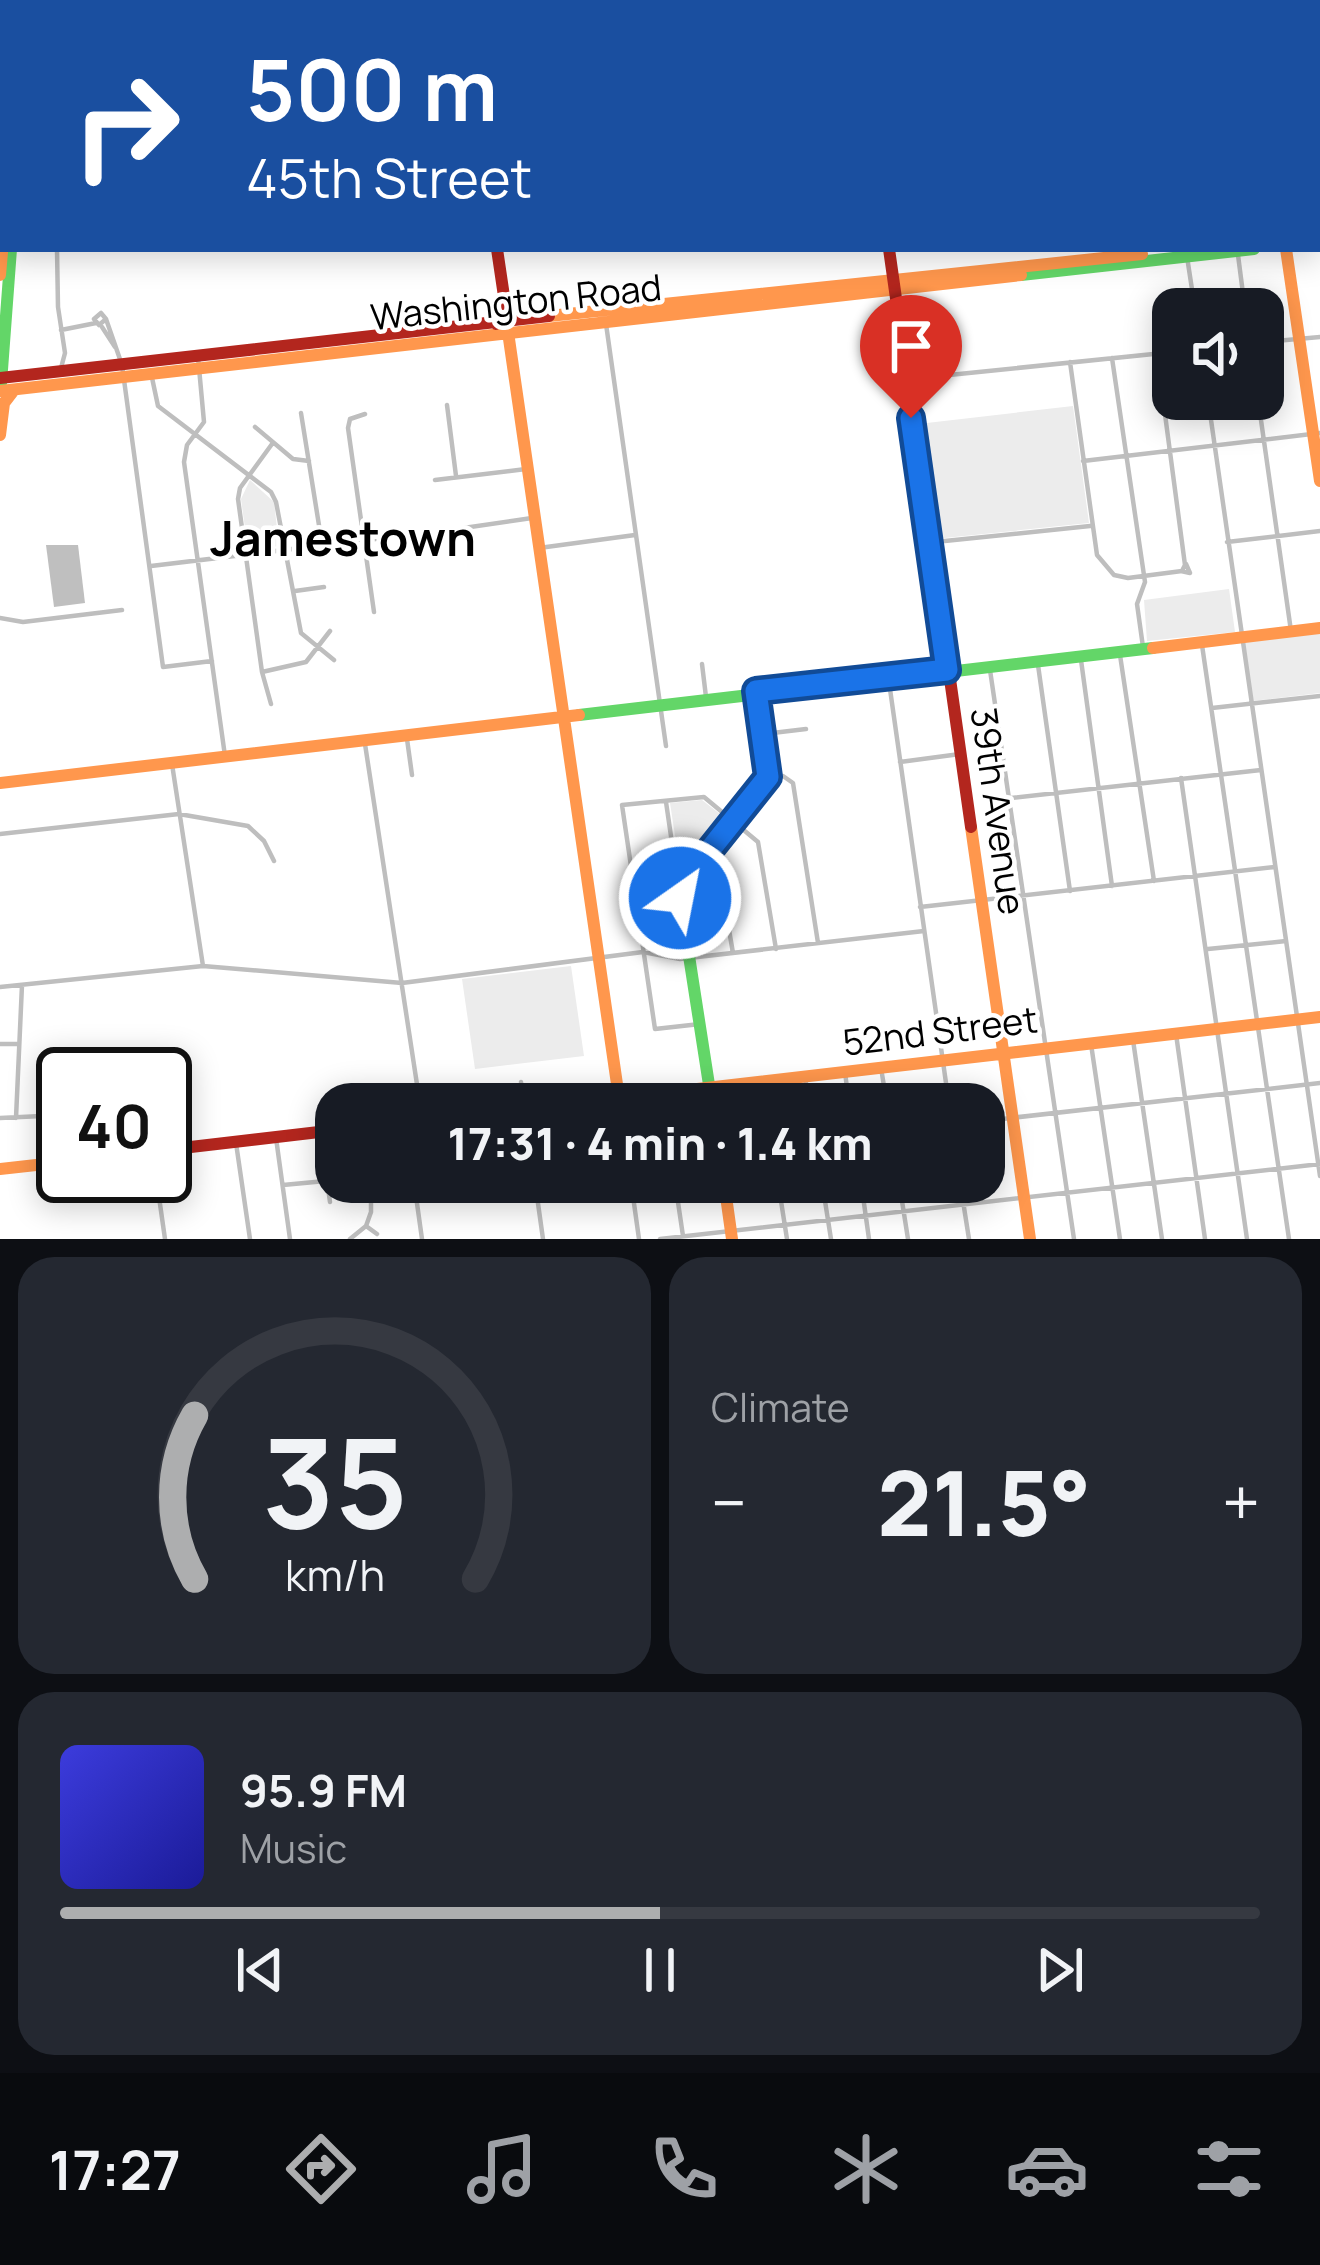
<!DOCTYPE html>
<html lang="en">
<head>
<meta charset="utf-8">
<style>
	body { margin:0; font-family:Manrope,sans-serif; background:#242831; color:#f1f3f6; height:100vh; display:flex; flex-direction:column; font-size:45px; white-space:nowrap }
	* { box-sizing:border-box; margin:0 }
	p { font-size:39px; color:#9ea1a6 }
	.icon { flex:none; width:66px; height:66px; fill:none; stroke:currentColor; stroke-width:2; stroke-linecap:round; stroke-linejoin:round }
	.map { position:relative; height:1239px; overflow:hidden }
	.panel { display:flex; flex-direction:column; gap:18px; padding:18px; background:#0d0f14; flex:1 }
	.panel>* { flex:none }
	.top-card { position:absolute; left:0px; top:0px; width:1320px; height:252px; box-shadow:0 6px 30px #0003; background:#1a4fa0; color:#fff; overflow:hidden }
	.fabs { position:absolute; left:1152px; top:288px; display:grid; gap:24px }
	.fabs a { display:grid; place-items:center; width:132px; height:132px; border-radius:24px; background:#171b24; box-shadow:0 6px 30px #0003; font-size:60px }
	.speed { position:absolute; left:36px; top:1047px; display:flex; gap:24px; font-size:60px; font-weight:700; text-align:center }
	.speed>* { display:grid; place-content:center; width:156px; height:156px; border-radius:50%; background:#171b24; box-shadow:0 6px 30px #0003; line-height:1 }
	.speed .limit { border:6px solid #111; border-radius:18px; background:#fff; color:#111 }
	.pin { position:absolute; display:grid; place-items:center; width:102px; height:102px; color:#fff; margin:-123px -51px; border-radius:50% 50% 50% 0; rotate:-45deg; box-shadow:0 0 12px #0007 }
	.pin .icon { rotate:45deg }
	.me { position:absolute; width:132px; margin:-66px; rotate:33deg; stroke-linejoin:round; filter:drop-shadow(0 0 9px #0008) }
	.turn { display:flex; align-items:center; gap:42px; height:252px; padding:0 48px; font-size:54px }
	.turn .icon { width:156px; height:156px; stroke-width:2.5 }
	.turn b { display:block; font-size:84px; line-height:102px }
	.big { font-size:90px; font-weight:800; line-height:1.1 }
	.panel .tile { flex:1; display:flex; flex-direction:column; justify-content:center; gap:18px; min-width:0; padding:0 42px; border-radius:36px; background:#242831 }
	.panel .dial { align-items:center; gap:0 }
	.dial svg { height:312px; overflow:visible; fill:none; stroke:#363941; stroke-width:7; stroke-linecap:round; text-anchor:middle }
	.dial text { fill:#f1f3f6; stroke:none }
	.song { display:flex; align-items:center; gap:36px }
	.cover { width:144px; height:144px; border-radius:18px; background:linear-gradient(135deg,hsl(240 70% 55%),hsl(240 70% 35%)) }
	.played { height:12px; border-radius:6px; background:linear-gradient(90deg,#adaeaf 50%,#363941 50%) }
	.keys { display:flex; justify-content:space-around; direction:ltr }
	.heat { display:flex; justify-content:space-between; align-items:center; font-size:66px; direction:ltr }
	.panel .tiles { flex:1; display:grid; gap:18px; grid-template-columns:1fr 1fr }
	.tile:last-child { grid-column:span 2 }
	.trip { position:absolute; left:315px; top:1083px; width:690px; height:120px; border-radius:36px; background:#171b24; box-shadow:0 6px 30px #0003; font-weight:800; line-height:120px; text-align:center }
	.tabs { display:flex; height:192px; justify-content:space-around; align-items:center; background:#090b0e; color:#9ea1a6 }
	.tabs .icon { width:84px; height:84px }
	.tabs .on { color:#adaeaf }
	.tabs b { font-size:54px; color:#f1f3f6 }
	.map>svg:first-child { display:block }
	.green { fill:#ececec }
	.water { fill:#bfbfbf }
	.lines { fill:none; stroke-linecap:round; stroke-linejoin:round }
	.street { stroke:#bebebe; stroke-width:4.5 }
	.fast { stroke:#63d668; stroke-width:12 }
	.slow { stroke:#ff974d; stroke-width:12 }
	.jam { stroke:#b3261e; stroke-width:12 }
	.route-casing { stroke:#114b97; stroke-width:30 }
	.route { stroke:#1a73e8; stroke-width:21 }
	.labels { text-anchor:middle; stroke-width:9; stroke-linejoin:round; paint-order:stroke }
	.street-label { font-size:36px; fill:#000; stroke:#fff }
	.district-label { font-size:48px; font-weight:bold; fill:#000; stroke:#fff }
</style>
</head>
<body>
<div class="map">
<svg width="1320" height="1239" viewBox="0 0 1320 1239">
	<rect width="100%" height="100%" fill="#fff"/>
	<path class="green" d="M1073,406L1089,523L935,539L918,424Z
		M250,480L274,502L279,546L248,550L241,499Z
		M1229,589L1235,632L1147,641L1144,600Z
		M1320,631V693L1252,701L1244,640Z
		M702,800L729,821L688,873L681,874L670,803Z
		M571,966L584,1056L475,1069L462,979Z"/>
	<path class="water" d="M46,545H78L85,603L54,607Z"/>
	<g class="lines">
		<path class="street" d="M94,0L107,3
			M294,0V3
			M48,3L75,0
			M206,3L226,0
			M1302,3L1320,1
			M1317,50H1320
			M0,223L3,224
			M57,249L58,307L65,353L61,368
			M1186,250L1195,309
			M1238,255L1245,309
			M101,313L106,319L99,325L94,319Z
			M106,319L122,365L163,667L212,661
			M606,324L666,746
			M102,327L115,347
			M61,330L96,323
			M1263,342L1320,337
			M198,357L204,422L187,445L184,462L225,756
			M1112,358L1145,582L1137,604L1143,647
			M1070,362L1097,555L1114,575L1128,578L1182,571L1185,565L1157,354
			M151,373L158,406L271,492L276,502L301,633L334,660
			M910,379L1173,352
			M1208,399L1320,1176
			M1258,399L1291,631
			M447,405L456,476
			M301,413L322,544
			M365,414L350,419L348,428L374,612
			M255,427L293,459L309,461
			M1083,461L1320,433
			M435,480L526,469
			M443,531L532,518
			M935,542L1090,526
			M1227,542L1320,531
			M539,548L635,535
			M151,566L384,538
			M1181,571L1190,573L1186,564
			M295,591L324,587
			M0,618L23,622L122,610
			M1202,645L1289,1239
			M1120,655L1154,881
			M1081,660L1112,886
			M702,664L706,697
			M1038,665L1070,891
			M990,670L1074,1239
			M262,672L306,662L330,631
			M889,682L949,1104
			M271,704L262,672L238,499L240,488L272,444
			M1212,708L1320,696
			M764,734L806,729
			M407,739L412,775
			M365,744L420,1104
			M900,762L960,754
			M172,764L203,966
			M768,777L783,776L793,783L818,943
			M1181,778L1247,1239
			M1011,798L1261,770
			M666,802L679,891
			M0,834L179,814L248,826L264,841L274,861
			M703,861L720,878L733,953
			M920,907L1275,867
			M1208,949L1286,941
			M0,987L203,966L402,983L643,952L680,959L924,931
			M700,1024L655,1029L622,805L704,797L758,842L776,949
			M1176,1034L1205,1239
			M1133,1040L1162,1239
			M0,1044H19
			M1091,1044L1120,1239
			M881,1068L887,1104
			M845,1072L849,1104
			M805,1077L809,1104
			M521,1082L524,1104
			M762,1082L766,1104
			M0,1118L42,1116L46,1164
			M16,1118L22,985
			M984,1121L1320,1083
			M276,1138L290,1239
			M236,1143L250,1239
			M156,1176L165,1239
			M327,1181L330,1202
			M414,1182L422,1239
			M535,1182L543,1239
			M586,1182V1186
			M631,1182L639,1239
			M675,1182L683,1236
			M778,1182L787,1239
			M822,1182L831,1239
			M861,1182L869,1239
			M899,1182L908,1239
			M960,1182L969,1239
			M283,1185L336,1180
			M366,1226L371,1212V1182
			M366,1226L377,1234
			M350,1239L366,1226
			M660,1239L1320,1164"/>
		<path class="fast" d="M853,0V3
			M0,13L3,34
			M0,82L3,105
			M1021,275L1254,249
			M1,383L11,249
			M579,715L1153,648
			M712,1104L680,898L685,881L768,777L756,691"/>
		<path class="slow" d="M1247,0L1248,3
			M1317,236H1320
			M1286,249L1320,481
			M0,275L3,241
			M549,316L1142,254
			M508,332L619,1098
			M0,391L1021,275
			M0,435L4,403L14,390
			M1153,648L1320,628
			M0,783L579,715
			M971,827L1030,1239
			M567,1104L1320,1017
			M0,1169L63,1162
			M724,1182L732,1239"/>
		<path class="jam" d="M461,0L462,3
			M497,249L505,303
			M889,249L971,827
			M496,324L502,319L504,301
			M0,378L549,316
			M165,1150L336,1130"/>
	</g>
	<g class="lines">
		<defs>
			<path id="route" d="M680,898L685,881L768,777L756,691L947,670L911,418"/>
		</defs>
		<use href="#route" class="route-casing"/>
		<use href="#route" class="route"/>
	</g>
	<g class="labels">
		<g class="street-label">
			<text transform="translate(516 302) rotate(-6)" y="13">Washington Road</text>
			<text transform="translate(998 811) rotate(82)" y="13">39th Avenue</text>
			<text transform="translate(940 1031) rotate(-7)" y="13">52nd Street</text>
		</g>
		<g class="district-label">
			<text x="343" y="556">Jamestown</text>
		</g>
	</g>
</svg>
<div class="fabs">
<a><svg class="icon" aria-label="sound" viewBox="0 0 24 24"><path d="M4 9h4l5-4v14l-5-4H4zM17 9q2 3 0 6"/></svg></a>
</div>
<div class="speed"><div class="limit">40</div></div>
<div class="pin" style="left:911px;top:418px;background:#d93025"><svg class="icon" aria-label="arrive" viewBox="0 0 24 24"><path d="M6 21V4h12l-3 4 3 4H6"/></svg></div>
<svg class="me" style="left:680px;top:898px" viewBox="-20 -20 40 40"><circle r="17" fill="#1a73e8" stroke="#fff" stroke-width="3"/><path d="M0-11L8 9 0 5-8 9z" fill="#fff"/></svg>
<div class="trip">17:31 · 4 min · 1.4 km</div>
<div class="top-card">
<div class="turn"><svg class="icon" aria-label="right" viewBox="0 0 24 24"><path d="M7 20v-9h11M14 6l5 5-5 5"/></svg><div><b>500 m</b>45th Street</div></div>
</div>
</div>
<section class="panel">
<div class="tiles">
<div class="tile dial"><svg viewBox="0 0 100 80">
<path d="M14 69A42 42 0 1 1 86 69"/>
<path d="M14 69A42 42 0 0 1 14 27" stroke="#adaeaf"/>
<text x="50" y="56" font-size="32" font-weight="700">35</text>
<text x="50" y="72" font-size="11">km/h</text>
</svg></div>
<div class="tile"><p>Climate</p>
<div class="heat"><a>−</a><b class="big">21.5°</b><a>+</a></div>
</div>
<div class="tile">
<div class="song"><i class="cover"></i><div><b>95.9 FM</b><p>Music</p></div></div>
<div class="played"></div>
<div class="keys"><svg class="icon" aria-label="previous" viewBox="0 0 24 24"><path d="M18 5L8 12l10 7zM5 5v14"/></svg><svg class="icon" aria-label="pause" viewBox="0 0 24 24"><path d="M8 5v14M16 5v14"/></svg><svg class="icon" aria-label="next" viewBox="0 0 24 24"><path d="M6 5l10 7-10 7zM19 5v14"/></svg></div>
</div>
</div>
</section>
<nav class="tabs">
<b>17:27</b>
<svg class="icon on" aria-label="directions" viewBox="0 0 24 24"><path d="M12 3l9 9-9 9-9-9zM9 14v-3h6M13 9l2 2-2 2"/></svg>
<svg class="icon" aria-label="music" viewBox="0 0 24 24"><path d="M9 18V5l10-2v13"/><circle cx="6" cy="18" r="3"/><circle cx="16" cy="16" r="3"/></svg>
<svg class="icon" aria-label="phone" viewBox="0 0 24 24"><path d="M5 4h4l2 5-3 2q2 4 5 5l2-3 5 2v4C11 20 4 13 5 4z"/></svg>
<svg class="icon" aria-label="climate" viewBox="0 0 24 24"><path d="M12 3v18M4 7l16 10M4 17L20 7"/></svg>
<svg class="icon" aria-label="car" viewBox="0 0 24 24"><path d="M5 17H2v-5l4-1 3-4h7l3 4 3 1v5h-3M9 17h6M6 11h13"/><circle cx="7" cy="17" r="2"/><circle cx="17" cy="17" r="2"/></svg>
<svg class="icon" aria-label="filters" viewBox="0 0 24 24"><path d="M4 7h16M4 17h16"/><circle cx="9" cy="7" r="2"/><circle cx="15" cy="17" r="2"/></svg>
</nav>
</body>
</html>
